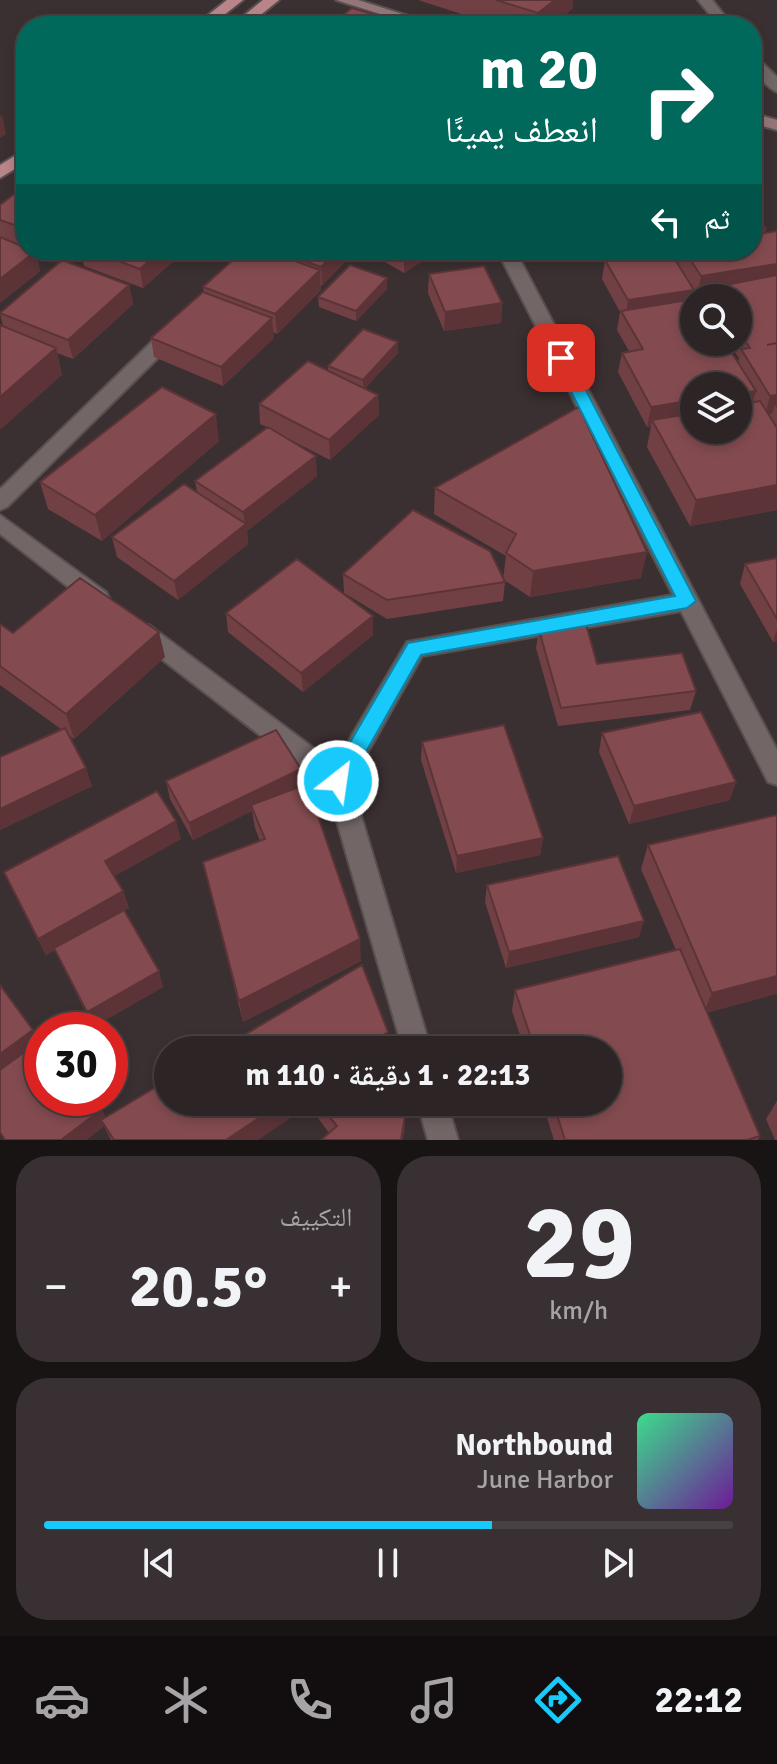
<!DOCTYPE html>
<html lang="ar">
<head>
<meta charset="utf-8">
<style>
	body { margin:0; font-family:Signika,"Noto Naskh Arabic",sans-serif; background:#383032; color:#f1f3f6; direction:rtl; height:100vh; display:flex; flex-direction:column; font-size:30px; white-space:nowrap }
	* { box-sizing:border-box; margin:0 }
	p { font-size:26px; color:#a6a4a7 }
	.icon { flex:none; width:44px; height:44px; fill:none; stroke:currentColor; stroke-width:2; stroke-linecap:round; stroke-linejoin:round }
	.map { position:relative; height:1140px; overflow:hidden; direction:ltr }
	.panel { display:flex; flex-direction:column; gap:16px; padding:16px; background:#181414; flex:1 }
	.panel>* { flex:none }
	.banner { position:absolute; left:16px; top:16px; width:746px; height:244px; border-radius:32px; box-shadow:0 4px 12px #0003,0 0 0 2px #484142; direction:rtl; background:#00695c; color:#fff; overflow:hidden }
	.tools { position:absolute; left:680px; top:284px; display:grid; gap:16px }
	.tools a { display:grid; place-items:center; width:72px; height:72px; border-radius:50%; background:#2c2425; box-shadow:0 4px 12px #0003,0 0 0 2px #484142; font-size:40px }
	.speed { position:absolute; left:24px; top:1012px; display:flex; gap:16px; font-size:40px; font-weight:700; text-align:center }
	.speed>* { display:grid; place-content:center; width:104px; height:104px; border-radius:50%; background:#2c2425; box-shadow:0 4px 12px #0003,0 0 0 2px #484142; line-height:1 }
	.speed .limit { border:12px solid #d22; background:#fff; color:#111 }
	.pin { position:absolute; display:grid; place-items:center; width:68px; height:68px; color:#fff; margin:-34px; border-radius:16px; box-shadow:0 4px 12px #0006 }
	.me { position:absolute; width:88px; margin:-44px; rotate:30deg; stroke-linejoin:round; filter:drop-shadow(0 0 6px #0008) }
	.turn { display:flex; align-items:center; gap:28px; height:168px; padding:0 32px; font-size:36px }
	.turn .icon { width:104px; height:104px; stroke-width:2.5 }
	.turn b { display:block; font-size:56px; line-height:68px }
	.then { display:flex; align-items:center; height:76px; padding:0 32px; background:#0003; gap:16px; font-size:30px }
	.big { font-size:60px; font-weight:700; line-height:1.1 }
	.panel .tile { flex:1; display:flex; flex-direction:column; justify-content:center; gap:12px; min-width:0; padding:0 28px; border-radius:32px; background:#383032 }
	.panel .dial { align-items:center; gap:0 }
	.dial b { font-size:104px; line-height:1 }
	.song { display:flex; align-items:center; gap:24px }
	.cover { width:96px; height:96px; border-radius:12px; background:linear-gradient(135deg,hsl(150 70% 55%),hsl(280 70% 35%)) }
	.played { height:8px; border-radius:4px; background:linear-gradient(90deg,#17cafb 65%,#484142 65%) }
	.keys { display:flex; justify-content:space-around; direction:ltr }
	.heat { display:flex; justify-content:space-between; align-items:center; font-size:44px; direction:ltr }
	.panel .tiles { flex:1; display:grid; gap:16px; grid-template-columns:1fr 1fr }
	.tile:last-child { grid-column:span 2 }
	.trip { position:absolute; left:154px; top:1036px; width:468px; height:80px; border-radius:40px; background:#2c2425; box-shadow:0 4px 12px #0003,0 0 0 2px #484142; font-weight:700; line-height:80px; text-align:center; direction:rtl }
	.tabs { display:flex; height:128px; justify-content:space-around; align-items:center; background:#120e0f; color:#a6a4a7 }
	.tabs .icon { width:56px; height:56px }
	.tabs .selected { color:#17cafb }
	.tabs b { font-size:36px; color:#f1f3f6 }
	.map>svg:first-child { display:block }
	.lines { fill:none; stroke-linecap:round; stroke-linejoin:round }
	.minor-casing { stroke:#584f4f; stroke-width:4 }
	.secondary-casing { stroke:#584f4f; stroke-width:4 }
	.primary-casing { stroke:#584f4f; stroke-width:4 }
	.minor { fill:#726667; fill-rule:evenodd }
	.secondary { fill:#957678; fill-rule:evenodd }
	.primary { fill:#b9858a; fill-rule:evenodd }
	.wall { fill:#714045; fill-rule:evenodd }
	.shaded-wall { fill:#5c3438 }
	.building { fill:#834b50; stroke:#5c3438; stroke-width:2 }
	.route { fill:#17cafb; stroke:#0f83a3; stroke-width:2 }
</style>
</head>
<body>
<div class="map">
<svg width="777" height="1140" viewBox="0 0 777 1140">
	<rect width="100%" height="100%" fill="#3b3031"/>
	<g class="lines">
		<defs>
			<path id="minor" d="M698,0H712L733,26H719Z
				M752,53L777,77V92C762,85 752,68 752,53Z
				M497,250H515L777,750V785L768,782L681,611L422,656L351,782L431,1050H403L327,787L133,637L130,631L133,625H149L335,764L407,642L673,595Z
				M173,326L182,332L180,336L7,507L0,510V489L166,328Z
				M0,515L106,592L109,598L106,604H90L0,534Z
				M417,1102H447L458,1140H428Z"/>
			<path id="secondary" d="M336,0H358L440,26H418Z
				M752,113L777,120V130L752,123Z"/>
			<path id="primary" d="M227,0H243L210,26H194Z
				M263,0H279L247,26H231Z
				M26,149V162L0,178V165Z"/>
		</defs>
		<use href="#minor" class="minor-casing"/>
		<use href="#secondary" class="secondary-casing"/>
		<use href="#primary" class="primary-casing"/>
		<use href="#minor" class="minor"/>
		<use href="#secondary" class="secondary"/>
		<use href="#primary" class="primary"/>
	</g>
	<path class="wall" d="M418,0H573L572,9L551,26H499Z
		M26,185V247L8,240L36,251L40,271L0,303V205Z
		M752,209L766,229L764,233L777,231V510L690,526L647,447L651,426L647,427L618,372L622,353L629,351L617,330L620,312L602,279L605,260L645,254L646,250H752ZM680,257L678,265L673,258ZM684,275L697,295L705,294L704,298H738V342H727L739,358L738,362L692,299Z
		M35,250H69L59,259Z
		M80,250H186L143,288L84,266Z
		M244,250H345V262L321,286V290L277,334L273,332L274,338L223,386L154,357L151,338L204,292L203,287Z
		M371,250H439L404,273L371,254Z
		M429,274L502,303L501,323L444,331L428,293Z
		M129,285L133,304L73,359L57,353L62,375L3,326L0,313Z
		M387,289L356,321L319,307L318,297Z
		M398,342V353L365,388L378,395L379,415L330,460L277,433L317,476L247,531L248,544L178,600L117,557L112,537L197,492L195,481L267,427L260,424L259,404L328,371V366Z
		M219,441L102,541L48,509L40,482Z
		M435,488L641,578L530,597L504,580L505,582L503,601L387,619L344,593L343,574L503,579L506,556L434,514Z
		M777,558V641L773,642L740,584L745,564Z
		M226,613L373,635L303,692L228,632Z
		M0,624L13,633L165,657L74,739L68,735L92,786L0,830V757L61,729L0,685Z
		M539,630L597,664L696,691L690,710L558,726L536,648Z
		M602,733L730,800L629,824L599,752Z
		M422,742L543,838L540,855L456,873L421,760Z
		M166,781L302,786L361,961L243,1022L203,862L260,841L255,828L252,811L193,840L170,799Z
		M777,815L707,1012L760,1136L758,1140H554L542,1102H608V1050H525L512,1011L515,990L676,950L641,869L648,845Z
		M181,839L114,876L123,891L129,908L124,910L163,987L93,1027L55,950L46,955L4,872Z
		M487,885L639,937L506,968L485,902Z
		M39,1041L102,1109L105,1117L258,1140H111L104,1126L86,1140H5L2,1134Z
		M777,1101V1140H775L766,1119Z
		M316,1102H393L405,1116L404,1134L329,1133L318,1118Z"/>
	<path class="shaded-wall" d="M555,0H573L572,9L551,26H537L538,13Z
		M2,115L6,134L0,138V116Z
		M57,250H69L59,259Z
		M161,250H186L143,288L140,269Z
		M335,250H345V262L322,286L321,267Z
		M409,250H439L404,273V253Z
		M36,251L40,271L0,303V279Z
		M777,264V283L706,289L705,294L697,295L701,276Z
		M320,270L321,290L277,334L275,314Z
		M387,278V289L356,321V311Z
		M129,285L133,304L73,359L68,340Z
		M694,290L690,310L625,320L628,300Z
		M502,303L501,323L444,331L445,312Z
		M272,318L274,338L223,386L221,367Z
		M398,342V353L363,391V380Z
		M56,348L62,375L0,430V397Z
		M756,391L750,410L738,412V393Z
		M378,395L379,415L330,460L329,440Z
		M777,395V408L775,405L772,414L765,415L770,396Z
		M694,400V419L652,420L651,426L647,427L651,407Z
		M216,414L219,441L102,541L95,515Z
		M316,456L317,476L247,531L248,544L178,600L174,581L245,525L243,512Z
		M777,485V510L690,526L696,500Z
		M647,552L641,578L530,597L533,571Z
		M373,616V635L303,692L301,673Z
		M777,629V641L773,642Z
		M159,632L165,657L74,739L66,714Z
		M86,768L92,786L0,830V809Z
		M301,769L302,787L251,805L252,811L193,840L189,823Z
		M736,782L730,800L629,824L634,806Z
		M176,821L181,839L111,878L105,861Z
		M543,838L540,855L456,873L457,856Z
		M123,891L129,908L46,955L38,939Z
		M644,921L639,937L506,968L509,952Z
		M360,939L361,961L243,1022L239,1001Z
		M159,971L163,987L93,1027L87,1012Z
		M777,976V994L703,1014L712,993Z
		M33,1030L41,1045L0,1075V1054Z
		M388,1032V1050H360Z
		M283,1102H314L258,1140H226Z
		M102,1109L108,1123L101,1120L104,1126L86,1140H61Z
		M405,1116L403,1140H401Z"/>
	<path class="building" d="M496,0H555L538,13Z
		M352,8L397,21L390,26H329Z
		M673,19L693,26H670L665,24Z
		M26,185V229L0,220V205Z
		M752,209L766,229L752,230Z
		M777,231V264L701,276L684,250H752V235Z
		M0,237L26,248V250L36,251L0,279Z
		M89,250H161L140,269Z
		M244,250H264L320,270L275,314L203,287Z
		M273,250H337L321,267Z
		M669,250L694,290L628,300L605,260Z
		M62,260L129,285L68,340L0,313Z
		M350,265L387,278L356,311L318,297Z
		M484,266L502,303L445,312L429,274Z
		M777,275V343L767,345L777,343V395L770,396L741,349L750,348L738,331V298H713L706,289Z
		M203,292L272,318L221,367L151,338Z
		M694,299V342H725L756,391L738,393V386H694V400L651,407L622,353L643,349L621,311Z
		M0,325L56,348L0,397Z
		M363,329L398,342L363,380L328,366Z
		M308,361L378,395L329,440L259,404Z
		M162,387L216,414L95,515L40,482Z
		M760,401L777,428V485L696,500L652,420L694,413V430H738V405Z
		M579,407L647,552L533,571L506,553L516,534L435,488Z
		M268,427L316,456L243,512L195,481Z
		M184,484L246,524L174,581L112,537Z
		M413,510L490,551L505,582L387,600L343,574Z
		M777,558V619L745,564Z
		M297,559L373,616L301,673L226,613Z
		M80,578L159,632L66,714L0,666V624L13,633Z
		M586,624L597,664L682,653L696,691L561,708L539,630Z
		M701,712L736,782L634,806L602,733Z
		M504,725L543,838L457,856L422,742Z
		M65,728L86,768L0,809V757Z
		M276,730L301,769L189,823L166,781Z
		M307,784L360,939L239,1001L203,862L265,839L251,805Z
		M157,791L176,821L105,861L123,891L38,939L4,872Z
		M777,815V976L712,993L648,845Z
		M618,856L644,921L509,952L487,885Z
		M124,910L159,971L87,1012L54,948Z
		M680,949L760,1136L747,1140H565L553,1102H608V1050H535L515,990Z
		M362,965L388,1032L360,1050H219Z
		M0,985L33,1030L0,1054Z
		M42,1039V1098H94L102,1109L61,1140H5L0,1132V1070Z
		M168,1080V1102H283L226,1140H114L101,1120Z
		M317,1102H393L405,1116L401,1140H321L337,1126Z"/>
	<path class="route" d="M561,353L569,358L696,601L687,608L421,655L346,787H331L328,781L331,775L408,643L675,596L554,358Z"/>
</svg>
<div class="tools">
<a><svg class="icon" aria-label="search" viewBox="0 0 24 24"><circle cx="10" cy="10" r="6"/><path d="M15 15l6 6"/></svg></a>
<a><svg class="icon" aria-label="layers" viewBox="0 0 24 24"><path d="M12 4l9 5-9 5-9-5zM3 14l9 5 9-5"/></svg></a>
</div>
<div class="speed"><div class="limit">30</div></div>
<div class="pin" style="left:561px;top:358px;background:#d93025"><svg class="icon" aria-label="arrive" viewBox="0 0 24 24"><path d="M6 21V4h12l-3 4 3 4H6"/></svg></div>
<svg class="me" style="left:338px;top:781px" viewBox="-20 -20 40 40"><circle r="17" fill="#17cafb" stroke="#fff" stroke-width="3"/><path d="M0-11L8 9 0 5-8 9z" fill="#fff"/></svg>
<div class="trip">22:13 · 1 دقيقة · 110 m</div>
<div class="banner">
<div class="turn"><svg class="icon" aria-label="right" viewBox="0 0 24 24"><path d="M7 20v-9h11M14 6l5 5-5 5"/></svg><div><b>20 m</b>انعطف يمينًا</div></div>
<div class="then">ثم<svg class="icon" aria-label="left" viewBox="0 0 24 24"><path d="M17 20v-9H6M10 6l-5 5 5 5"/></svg></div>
</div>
</div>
<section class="panel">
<div class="tiles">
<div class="tile dial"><b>29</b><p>km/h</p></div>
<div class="tile"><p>التكييف</p>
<div class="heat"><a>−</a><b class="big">20.5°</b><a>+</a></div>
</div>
<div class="tile">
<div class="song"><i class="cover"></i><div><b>Northbound</b><p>June Harbor</p></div></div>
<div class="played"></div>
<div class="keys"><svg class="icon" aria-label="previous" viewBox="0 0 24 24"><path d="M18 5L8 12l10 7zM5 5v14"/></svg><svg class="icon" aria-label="pause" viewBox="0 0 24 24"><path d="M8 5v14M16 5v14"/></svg><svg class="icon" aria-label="next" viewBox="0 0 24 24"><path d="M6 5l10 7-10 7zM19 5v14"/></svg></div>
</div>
</div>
</section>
<nav class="tabs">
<b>22:12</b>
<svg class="icon selected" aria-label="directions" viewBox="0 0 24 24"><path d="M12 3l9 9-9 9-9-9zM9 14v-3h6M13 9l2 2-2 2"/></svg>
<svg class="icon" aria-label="music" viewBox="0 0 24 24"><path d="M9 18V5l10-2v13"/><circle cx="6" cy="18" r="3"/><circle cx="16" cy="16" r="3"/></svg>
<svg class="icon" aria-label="phone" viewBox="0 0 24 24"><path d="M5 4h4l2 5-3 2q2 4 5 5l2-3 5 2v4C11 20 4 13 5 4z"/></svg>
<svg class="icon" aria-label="climate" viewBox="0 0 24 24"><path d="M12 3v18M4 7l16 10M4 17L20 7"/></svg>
<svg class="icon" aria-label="car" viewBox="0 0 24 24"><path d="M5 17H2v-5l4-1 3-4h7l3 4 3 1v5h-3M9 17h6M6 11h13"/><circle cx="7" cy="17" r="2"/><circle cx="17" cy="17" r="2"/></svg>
</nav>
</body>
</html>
